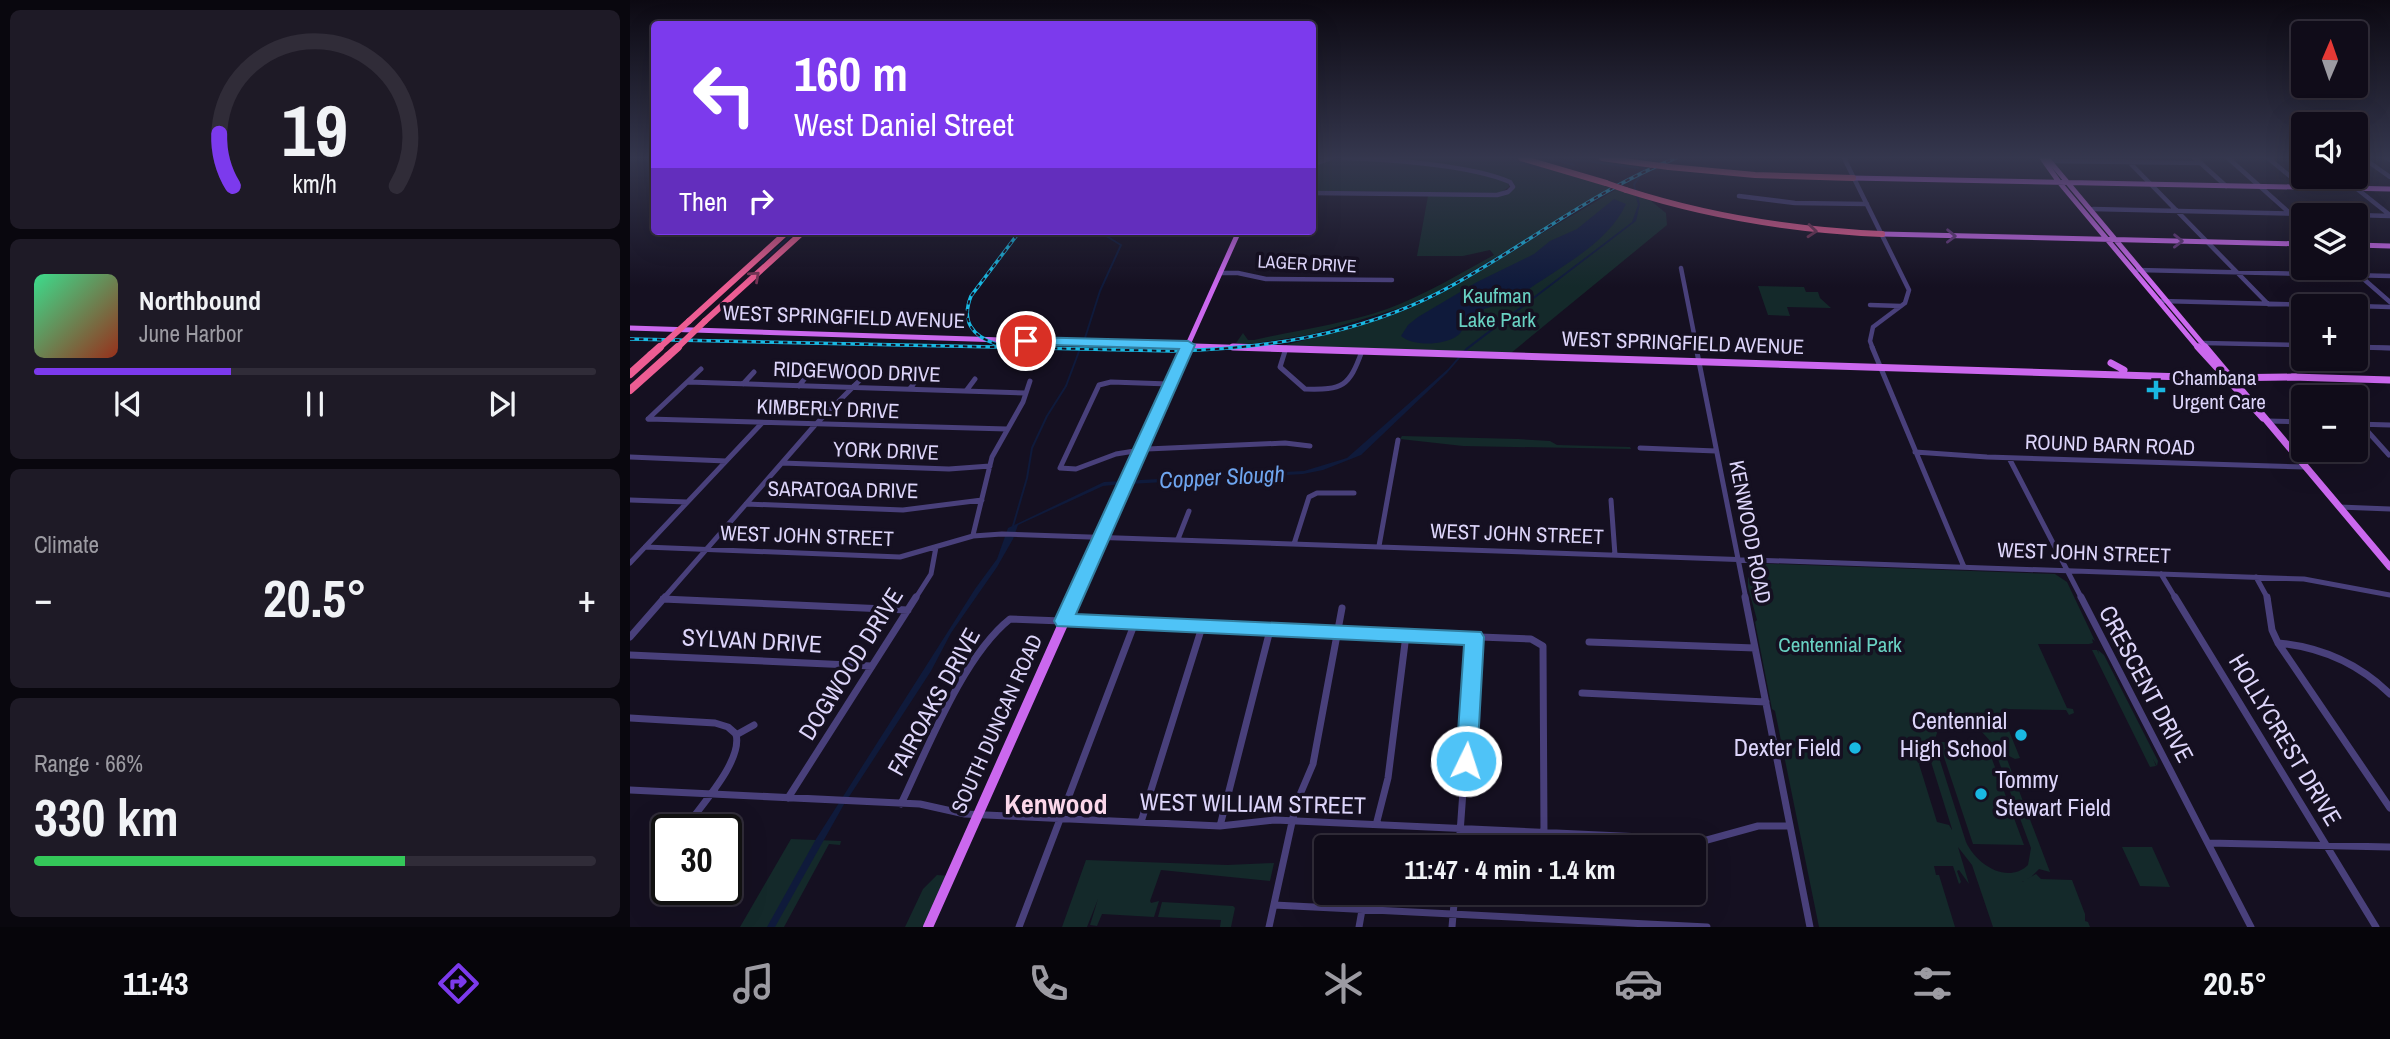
<!DOCTYPE html>
<html lang="en">
<head>
<meta charset="utf-8">
<style>
	body { margin:0; font-family:"Archivo Narrow",sans-serif; background:#1e1a26; color:#f1f3f6; height:100vh; display:flex; flex-direction:column; font-size:26px; white-space:nowrap }
	* { box-sizing:border-box; margin:0 }
	p { font-size:23px; color:#9c9ba2 }
	.icon { flex:none; width:38px; height:38px; fill:none; stroke:currentColor; stroke-width:2; stroke-linecap:round; stroke-linejoin:round }
	.map { position:relative; flex:1; overflow:hidden }
	.drawer { display:flex; flex-direction:column; gap:10px; padding:10px; background:#09070e; width:630px }
	.drawer>* { flex:none }
	.hud { position:absolute; left:21px; top:21px; width:665px; height:214px; border-radius:7px; box-shadow:0 7px 28px #0002,0 0 0 2px #302c38; background:#7c3aed; color:#fff; overflow:hidden }
	.needle { width:46px; rotate:2deg }
	.controls { position:absolute; left:1661px; top:21px; display:grid; gap:14px }
	.controls a { display:grid; place-items:center; width:77px; height:77px; border-radius:7px; background:#100c19; box-shadow:0 7px 28px #0002,0 0 0 2px #302c38; font-size:35px }
	.speed { position:absolute; left:21px; top:814px; display:flex; gap:14px; font-size:35px; font-weight:700; text-align:center }
	.speed>* { display:grid; place-content:center; width:91px; height:91px; border-radius:50%; background:#100c19; box-shadow:0 7px 28px #0002,0 0 0 2px #302c38; line-height:1 }
	.speed .limit { border:4px solid #111; border-radius:10px; background:#fff; color:#111 }
	.pin { position:absolute; display:grid; place-items:center; width:60px; height:60px; color:#fff; margin:-30px; border:4px solid #fff; border-radius:50%; box-shadow:0 2px 7px #0007 }
	.me { position:absolute; width:77px; margin:-38px; rotate:4deg; stroke-linejoin:round; filter:drop-shadow(0 0 5px #0008) }
	.turn { display:flex; align-items:center; gap:24px; height:147px; padding:0 28px; font-size:32px }
	.turn .icon { width:91px; height:91px; stroke-width:2.5 }
	.turn b { display:block; font-size:49px; line-height:60px }
	.then { display:flex; align-items:center; height:66px; padding:0 28px; background:#0003; gap:14px; font-size:26px }
	.big { font-size:52px; font-weight:700; line-height:1.1 }
	.drawer .card { flex:1; display:flex; flex-direction:column; justify-content:center; gap:10px; min-width:0; padding:0 24px; border-radius:10px; background:#1e1a26 }
	.drawer .dial { align-items:center; gap:0 }
	.dial svg { height:182px; overflow:visible; fill:none; stroke:#302c38; stroke-width:7; stroke-linecap:round; text-anchor:middle }
	.dial text { fill:#f1f3f6; stroke:none }
	.song { display:flex; align-items:center; gap:21px }
	.cover { width:84px; height:84px; border-radius:10px; background:linear-gradient(135deg,hsl(150 70% 55%),hsl(10 70% 35%)) }
	.played { height:7px; border-radius:4px; background:linear-gradient(90deg,#7c3aed 35%,#302c38 35%) }
	.keys { display:flex; justify-content:space-around; direction:ltr }
	.heat { display:flex; justify-content:space-between; align-items:center; font-size:38px; direction:ltr }
	.charge { height:10px; border-radius:5px; background:linear-gradient(90deg,#34c759 66%,#302c38 0) }
	.trip { position:absolute; left:684px; top:835px; width:392px; height:70px; border-radius:7px; background:#100c19; box-shadow:0 7px 28px #0002,0 0 0 2px #302c38; font-weight:700; line-height:70px; text-align:center }
	.tabs { display:flex; height:112px; justify-content:space-around; align-items:center; background:#06050a; color:#9c9ba2 }
	.tabs .icon { width:49px; height:49px }
	.tabs .on { color:#7c3aed }
	.tabs b { font-size:32px; color:#f1f3f6 }
	main { display:flex; flex:1; min-height:0 }
	.map>svg:first-child { display:block }
	.green { fill:#14292a; fill-rule:evenodd }
	.water { fill:#0f1a3b }
	.lines { fill:none; stroke-linecap:round; stroke-linejoin:round }
	.stream { stroke:#0f1a3b; stroke-width:2 }
	.minor-far2 { stroke:#49407b; stroke-width:4.5 }
	.minor-far1 { stroke:#49407b; stroke-width:5 }
	.minor { stroke:#49407b; stroke-width:7 }
	.major-far2 { stroke:#cb68ee; stroke-width:5 }
	.major-far1 { stroke:#cb68ee; stroke-width:7 }
	.major { stroke:#cb68ee; stroke-width:10 }
	.highway-far1 { stroke:#ed5d93; stroke-width:6 }
	.highway { stroke:#ed5d93; stroke-width:8 }
	.rail-casing { stroke:#19b8e2; stroke-width:3.5 }
	.rail { stroke:#151021; stroke-width:2; stroke-dasharray:4.5; stroke-linecap:butt }
	.highway-bridge-far1 { stroke:#ed5d93; stroke-width:6 }
	.highway-bridge { stroke:#ed5d93; stroke-width:8 }
	.oneway { stroke:#763354 }
	.oneway2 { stroke:#67387d }
	.route { fill:#4fc3f7; stroke:#337fa1; stroke-width:2 }
	.poi-dot { fill:#19b8e2; stroke:#151021; stroke-width:2.5 }
	.labels { text-anchor:middle; stroke-width:7; stroke-linejoin:round; paint-order:stroke }
	.far-street-label { font-size:18px; fill:#ddd5fa; stroke:#151021 }
	.park-label { font-size:21px; fill:#69d2c3; stroke:#151021 }
	.street-label { font-size:21px; fill:#ddd5fa; stroke:#151021 }
	.poi-label { font-size:21px; fill:#ddd5fa; stroke:#151021; text-anchor:start }
	.water-label { font-size:23px; font-style:italic; fill:#6ea5ef; stroke:#151021 }
	.near-street-label { font-size:24px; fill:#ddd5fa; stroke:#151021 }
	.near-poi-label { font-size:24px; fill:#ddd5fa; stroke:#151021; text-anchor:end }
	.near-neighbourhood-label { font-size:28px; font-weight:bold; fill:#fbd7ea; stroke:#151021 }
</style>
</head>
<body>
<main>
<section class="drawer">
<div class="card dial"><svg viewBox="0 0 100 80">
<path d="M14 69A42 42 0 1 1 86 69"/>
<path d="M14 69A42 42 0 0 1 8 46" stroke="#7c3aed"/>
<text x="50" y="56" font-size="32" font-weight="700">19</text>
<text x="50" y="72" font-size="11">km/h</text>
</svg></div>
<div class="card">
<div class="song"><i class="cover"></i><div><b>Northbound</b><p>June Harbor</p></div></div>
<div class="played"></div>
<div class="keys"><svg class="icon" aria-label="previous" viewBox="0 0 24 24"><path d="M18 5L8 12l10 7zM5 5v14"/></svg><svg class="icon" aria-label="pause" viewBox="0 0 24 24"><path d="M8 5v14M16 5v14"/></svg><svg class="icon" aria-label="next" viewBox="0 0 24 24"><path d="M6 5l10 7-10 7zM19 5v14"/></svg></div>
</div>
<div class="card"><p>Climate</p>
<div class="heat"><a>−</a><b class="big">20.5°</b><a>+</a></div>
</div>
<div class="card"><p>Range · 66%</p><b class="big">330 km</b><div class="charge"></div></div>
</section>
<div class="map">
<svg width="1760" height="927" viewBox="0 0 1760 927">
	<rect width="100%" height="100%" fill="#151021"/>
	<path class="green" d="M745,158H885L983,188L807,292L773,307L683,334L621,344L606,343L613,333L618,340H624C668,330 714,324 757,309C795,295 829,274 864,255L860,250L833,256H787L798,196H865L884,188L883,182C862,168 774,161 745,158Z
		M702,159C754,160 830,163 878,183L879,187L870,193L683,191L682,168Z
		M987,189L1021,201L1036,213L1037,225L881,353L652,346L731,325L803,298Z
		M1128,286L1174,287L1176,292H1188L1190,298L1201,308L1157,307L1160,316L1138,315Z
		M772,436L888,439L920,441L927,445L1000,447L1001,449L833,446L770,439Z
		M1118,563L1425,574L1437,582L1465,641L1462,639L1463,643L1459,644H1408L1437,708L1443,709L1444,713L1439,715L1436,710L1375,709L1377,713L1373,716L1390,758L1385,759L1375,754L1420,872L1409,869L1401,877L1392,882L1406,874L1411,879L1442,880L1455,914V921L1458,922L1460,927H1363L1342,865L1328,847L1339,884L1329,870L1327,871L1331,882L1329,884L1323,866H1304L1306,875H1309L1325,927H1189L1145,711L1142,709L1125,622L1127,620L1118,587ZM1331,722L1351,731L1362,743L1401,848L1398,865C1377,885 1346,864 1336,842L1304,742L1309,727L1316,723ZM1297,749L1322,829V830L1319,825L1307,822L1289,764L1293,763L1292,759H1296L1295,750Z
		M1462,650H1467L1469,654L1468,650L1474,655L1528,761L1527,766L1523,759L1526,766L1520,767Z
		M1309,742L1356,743L1394,845L1343,844Z
		M161,839L211,841L210,845L199,844L154,927H110Z
		M1492,847H1522L1540,887L1510,886Z
		M456,860L597,865L644,863L640,881L531,870L520,901L521,903L529,901L524,917L472,914L467,926L460,925L468,899L457,927H432Z
		M307,875L321,876L298,927H275L293,889Z
		M532,902L603,906L605,908L601,927H590L591,920L528,917Z"/>
	<path class="water" d="M1014,158H1017C1017,169 1011,176 1005,185L1010,204L1006,221L837,350L817,373L731,455L693,470L673,474L483,485L473,486L388,525L383,539L367,567L321,633L301,671L213,806L145,927H137L186,839L345,589L367,559L378,528L474,482L674,471L717,458L818,369L836,348L1002,222L1008,205L1003,184L1014,167Z
		M984,199L996,204C979,242 932,266 899,289C883,294 871,305 854,309L853,315C848,318 841,319 837,322C833,326 833,332 827,336C814,345 784,347 771,336L778,325L788,317L847,282L904,254L920,241L947,229Z"/>
	<g class="lines">
		<path class="stream" d="M879,158L909,168
			M919,158L944,165
			M934,158L1008,168
			M130,264L166,231
			M455,338L470,291L491,245L468,231
			M383,526L397,478L402,448L417,416L436,386L451,346"/>
		<path class="minor-far2" d="M1214,158L1279,290L1275,303L1243,327L1240,341L1243,349
			M1565,158L1596,186
			M1598,158L1673,225
			M1638,158L1673,187
			M1733,158L1760,177
			M1757,158L1760,160
			M1420,161L1571,163
			M1499,162L1638,304
			M682,165L701,158
			M1712,177L1760,215
			M682,193L867,195L878,192L883,187L880,182C841,165 756,159 713,158
			M1109,196L1165,203L1237,204
			M1463,209L1725,215
			M1726,215L1760,216
			M1051,268L1067,349
			M1721,268L1760,302
			M1508,270L1760,276
			M590,273H608L636,279L762,280
			M1531,301L1722,306
			M1240,305L1271,306
			M1726,306L1760,307
			M1573,343L1673,345
			M1726,347L1760,348"/>
		<path class="minor-far1" d="M1066,347L1116,599
			M1242,347L1334,567
			M1726,347L1760,348
			M656,348L650,367L675,389C713,390 719,387 732,351
			M58,382L395,393
			M113,384L124,372
			M539,384L481,382L469,385L430,468L446,469L486,454L517,449L655,443L680,446
			M169,386L179,373
			M280,389L288,377
			M336,391L345,379
			M18,419L377,429
			M18,419L71,369
			M1638,421L1673,422
			M1726,424L1760,425
			M1731,424L1759,455
			M1010,448L1086,451
			M1285,452L1357,457L1674,467
			M0,457L96,461
			M1379,458L1452,599
			M152,463L319,469L360,466
			M0,500L57,502
			M981,500L985,555
			M116,504L273,510L352,500
			M1709,507L1760,509
			M343,535L362,457L393,402L400,381
			M548,539L559,511
			M664,544L679,497L687,493H724
			M749,546L768,440
			M15,547L270,557L343,536L372,534L1674,579L1760,595
			M0,563L132,423
			M1531,574L1546,599
			M1626,577L1638,599
			M33,599L185,425L235,375
			M285,599L301,574L306,547"/>
		<path class="minor" d="M1115,597L1180,927
			M1451,597L1621,927
			M1545,597L1746,927
			M1637,597L1642,630L1648,643L1760,808
			M33,599L278,610
			M0,637L35,597
			M959,642L1125,648
			M1648,643C1692,647 1728,663 1760,694
			M0,655L242,666
			M952,693L1136,702
			M0,718L85,723L98,727L106,734C113,761 71,805 56,827
			M106,735L124,725
			M0,790L290,804L335,814L590,826L645,820L1077,840L1128,826H1160
			M158,798L286,597
			M271,804C297,750 333,656 380,619L901,639L913,646L914,833
			M511,822L572,627
			M746,825L758,778L776,635
			M590,826L640,630
			M1578,843L1760,847
			M829,847L844,637
			M644,905L1077,927
			M389,927L504,625
			M639,927L666,804L683,764L712,608
			M729,927L732,910
			M822,927L825,892"/>
		<path class="major-far2" d="M1412,158L1429,182L1569,349
			M1417,158L1577,349
			M1223,178L1760,189
			M1252,234L1673,244
			M1726,245L1760,246
			M0,328L658,349
			M556,349L609,231"/>
		<path class="major-far1" d="M603,347L1587,378L1666,377
			M1568,347L1633,418
			M1575,347L1760,567
			M1481,363L1494,370
			M1662,377L1760,380
			M445,599L557,347"/>
		<path class="major" d="M298,927L445,597"/>
		<path class="highway-far1" d="M891,158L976,183
			M972,158L1001,162
			M1039,167L1125,175L1223,178
			M996,190C1080,217 1164,230 1252,234
			M59,321L158,231
			M75,321L174,231"/>
		<path class="highway" d="M0,374L21,355
			M0,390L38,356"/>
		<defs>
			<path id="rail" d="M0,339L542,351C634,349 727,335 810,292C890,250 962,191 1046,158
				M366,344C342,336 331,321 341,296L390,231"/>
		</defs>
		<use href="#rail" class="rail-casing"/>
		<use href="#rail" class="rail"/>
		<path class="highway-bridge-far1" d="M1001,162L1039,167
			M976,183L996,190
			M28,349L59,321
			M46,349L75,321"/>
		<path class="highway-bridge" d="M21,355L30,347
			M38,356L48,347"/>
	</g>
	<defs><path id="oneway-chevron" d="M-2-3.5L2.5 0L-2 3.5" fill="none" stroke-width="1.6" stroke-linecap="round" stroke-linejoin="round" transform="scale(1.75)"/></defs>
	<g class="oneway">
		<use href="#oneway-chevron" transform="translate(1182 231) rotate(5)"/>
		<use href="#oneway-chevron" transform="translate(125 276) rotate(-42)"/>
	</g>
	<g class="oneway2">
		<use href="#oneway-chevron" transform="translate(1321 236) rotate(1)"/>
		<use href="#oneway-chevron" transform="translate(1548 241) rotate(1)"/>
	</g>
	<linearGradient id="sky" x2="0" y2="1"><stop stop-color="#0c0912"/><stop offset="0.55" stop-color="#35374e"/><stop offset="1" stop-color="#35374e" stop-opacity="0"/></linearGradient>
	<rect width="1760" height="287" fill="url(#sky)"/>
	<path class="route" d="M396,337L558,341L565,345L446,614L851,632L854,637L847,761L844,768L836,771L829,768L826,761L834,645L427,626L424,621L549,349L392,344V338Z"/>
	<g class="poi-dot">
		<path d="M1522.5 379.5h7v7h7v7h-7v7h-7v-7h-7v-7h7z"/>
		<circle cx="1391" cy="735" r="7"/>
		<circle cx="1225" cy="748" r="7"/>
		<circle cx="1351" cy="794" r="7"/>
	</g>
	<g class="labels">
		<g class="far-street-label">
			<text transform="translate(677 264) rotate(3)" y="6">LAGER DRIVE</text>
		</g>
		<g class="park-label">
			<text x="867" y="303">Kaufman<tspan x="867" dy="24">Lake Park</tspan></text>
			<text x="1210" y="652">Centennial Park</text>
		</g>
		<g class="street-label">
			<text transform="translate(214 317) rotate(2)" y="7">WEST SPRINGFIELD AVENUE</text>
			<text transform="translate(1053 343) rotate(2)" y="7">WEST SPRINGFIELD AVENUE</text>
			<text transform="translate(227 372) rotate(2)" y="7">RIDGEWOOD DRIVE</text>
			<text transform="translate(198 409) rotate(2)" y="7">KIMBERLY DRIVE</text>
			<text transform="translate(1480 445) rotate(2)" y="7">ROUND BARN ROAD</text>
			<text transform="translate(256 451) rotate(2)" y="7">YORK DRIVE</text>
			<text transform="translate(213 490) rotate(1)" y="7">SARATOGA DRIVE</text>
			<text transform="translate(1120 532) rotate(79)" y="7">KENWOOD ROAD</text>
			<text transform="translate(887 534) rotate(2)" y="7">WEST JOHN STREET</text>
			<text transform="translate(177 536) rotate(2)" y="7">WEST JOHN STREET</text>
			<text transform="translate(1454 553) rotate(2)" y="7">WEST JOHN STREET</text>
			<text transform="translate(367 724) rotate(-66)" y="7">SOUTH DUNCAN ROAD</text>
		</g>
		<g class="poi-label">
			<text x="1542" y="385">Chambana<tspan x="1542" dy="24">Urgent Care</tspan></text>
		</g>
		<g class="water-label">
			<text transform="translate(592 477) rotate(-3)" y="8">Copper Slough</text>
		</g>
		<g class="near-street-label">
			<text transform="translate(122 641) rotate(3)" y="8">SYLVAN DRIVE</text>
			<text transform="translate(221 664) rotate(-58)" y="8">DOGWOOD DRIVE</text>
			<text transform="translate(1516 684) rotate(62)" y="8">CRESCENT DRIVE</text>
			<text transform="translate(304 702) rotate(-61)" y="8">FAIROAKS DRIVE</text>
			<text transform="translate(1655 740) rotate(59)" y="8">HOLLYCREST DRIVE</text>
			<text transform="translate(623 804) rotate(1)" y="8">WEST WILLIAM STREET</text>
		</g>
		<g class="near-poi-label">
			<text x="1377" y="729">Centennial<tspan x="1377" dy="28">High School</tspan></text>
			<text x="1211" y="756">Dexter Field</text>
			<text x="1365" y="788" text-anchor="start">Tommy<tspan x="1365" dy="28">Stewart Field</tspan></text>
		</g>
		<g class="near-neighbourhood-label">
			<text x="426" y="814">Kenwood</text>
		</g>
	</g>
</svg>
<div class="controls">
<a><svg class="needle" viewBox="-14 -14 28 28"><path d="M0-13l5 13h-10z" fill="#e53935"/><path d="M0 13l5-13h-10z" fill="#9c9ba2"/></svg></a>
<a><svg class="icon" aria-label="sound" viewBox="0 0 24 24"><path d="M4 9h4l5-4v14l-5-4H4zM17 9q2 3 0 6"/></svg></a>
<a><svg class="icon" aria-label="layers" viewBox="0 0 24 24"><path d="M12 4l9 5-9 5-9-5zM3 14l9 5 9-5"/></svg></a>
<a>+</a>
<a>−</a>
</div>
<div class="speed"><div class="limit">30</div></div>
<div class="pin" style="left:396px;top:341px;background:#d93025"><svg class="icon" aria-label="arrive" viewBox="0 0 24 24"><path d="M6 21V4h12l-3 4 3 4H6"/></svg></div>
<svg class="me" style="left:836px;top:761px" viewBox="-20 -20 40 40"><circle r="17" fill="#4fc3f7" stroke="#fff" stroke-width="3"/><path d="M0-11L8 9 0 5-8 9z" fill="#fff"/></svg>
<div class="trip">11:47 · 4 min · 1.4 km</div>
<div class="hud">
<div class="turn"><svg class="icon" aria-label="left" viewBox="0 0 24 24"><path d="M17 20v-9H6M10 6l-5 5 5 5"/></svg><div><b>160 m</b>West Daniel Street</div></div>
<div class="then">Then<svg class="icon" aria-label="right" viewBox="0 0 24 24"><path d="M7 20v-9h11M14 6l5 5-5 5"/></svg></div>
</div>
</div>
</main>
<nav class="tabs">
<b>11:43</b>
<svg class="icon on" aria-label="directions" viewBox="0 0 24 24"><path d="M12 3l9 9-9 9-9-9zM9 14v-3h6M13 9l2 2-2 2"/></svg>
<svg class="icon" aria-label="music" viewBox="0 0 24 24"><path d="M9 18V5l10-2v13"/><circle cx="6" cy="18" r="3"/><circle cx="16" cy="16" r="3"/></svg>
<svg class="icon" aria-label="phone" viewBox="0 0 24 24"><path d="M5 4h4l2 5-3 2q2 4 5 5l2-3 5 2v4C11 20 4 13 5 4z"/></svg>
<svg class="icon" aria-label="climate" viewBox="0 0 24 24"><path d="M12 3v18M4 7l16 10M4 17L20 7"/></svg>
<svg class="icon" aria-label="car" viewBox="0 0 24 24"><path d="M5 17H2v-5l4-1 3-4h7l3 4 3 1v5h-3M9 17h6M6 11h13"/><circle cx="7" cy="17" r="2"/><circle cx="17" cy="17" r="2"/></svg>
<svg class="icon" aria-label="filters" viewBox="0 0 24 24"><path d="M4 7h16M4 17h16"/><circle cx="9" cy="7" r="2"/><circle cx="15" cy="17" r="2"/></svg>
<b>20.5°</b>
</nav>
</body>
</html>
